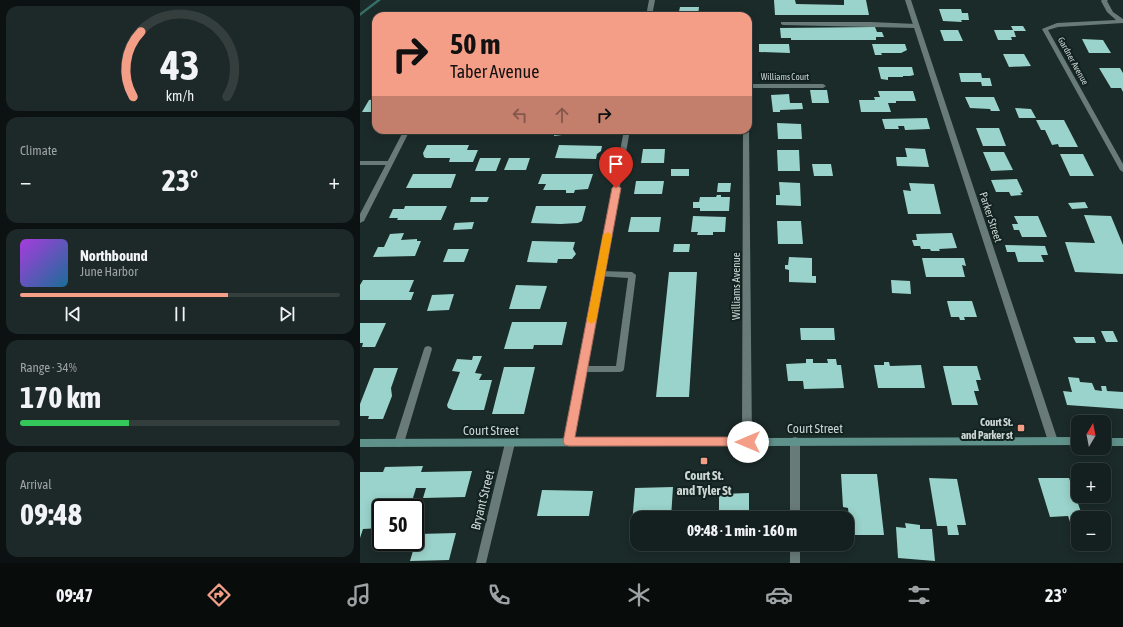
<!DOCTYPE html>
<html lang="en">
<head>
<meta charset="utf-8">
<style>
	body { margin:0; font-family:"Asap Condensed",sans-serif; background:#1d2828; color:#f1f3f6; height:100vh; display:flex; flex-direction:column; font-size:15px; white-space:nowrap }
	* { box-sizing:border-box; margin:0 }
	p { font-size:13px; color:#9da3a4 }
	.icon { flex:none; width:22px; height:22px; fill:none; stroke:currentColor; stroke-width:2; stroke-linecap:round; stroke-linejoin:round }
	.map { position:relative; flex:1; overflow:hidden }
	.side { display:flex; flex-direction:column; gap:6px; padding:6px; background:#0b1211; width:360px }
	.side>* { flex:none }
	.guide { position:absolute; left:12px; top:12px; width:380px; height:122px; border-radius:12px; box-shadow:0 2px 10px #0003,0 0 0 1px #333e3d; background:#f49e88; color:#111; overflow:hidden }
	.needle { width:26px; rotate:10deg }
	.controls { position:absolute; left:711px; top:415px; display:grid; gap:8px }
	.controls a { display:grid; place-items:center; width:40px; height:40px; border-radius:8px; background:#14201f; box-shadow:0 2px 10px #0003,0 0 0 1px #333e3d; font-size:20px }
	.speed { position:absolute; left:12px; top:499px; display:flex; gap:8px; font-size:20px; font-weight:700; text-align:center }
	.speed>* { display:grid; place-content:center; width:52px; height:52px; border-radius:50%; background:#14201f; box-shadow:0 2px 10px #0003,0 0 0 1px #333e3d; line-height:1 }
	.speed .limit { border:2px solid #111; border-radius:6px; background:#fff; color:#111 }
	.pin { position:absolute; display:grid; place-items:center; width:34px; height:34px; color:#fff; margin:-41px -17px; border-radius:50% 50% 50% 0; rotate:-45deg; box-shadow:0 0 4px #0007 }
	.pin .icon { rotate:45deg }
	.me { position:absolute; width:44px; margin:-22px; rotate:270deg; stroke-linejoin:round; filter:drop-shadow(0 0 3px #0008) }
	.turn { display:flex; align-items:center; gap:14px; height:84px; padding:0 12px; font-size:18px }
	.turn .icon { width:52px; height:52px; stroke-width:2.5 }
	.turn b { display:block; font-size:28px; line-height:34px }
	.lanes { display:flex; align-items:center; height:38px; padding:0 12px; background:#0003; justify-content:center; gap:20px; direction:ltr }
	.lanes .off { opacity:.35 }
	.big { font-size:30px; font-weight:700; line-height:1.1 }
	.side .card { flex:1; display:flex; flex-direction:column; justify-content:center; gap:6px; min-width:0; padding:0 14px; border-radius:12px; background:#1d2828 }
	.side .dial { align-items:center; gap:0 }
	.dial svg { height:104px; overflow:visible; fill:none; stroke:#333e3d; stroke-width:7; stroke-linecap:round; text-anchor:middle }
	.dial text { fill:#f1f3f6; stroke:none }
	.song { display:flex; align-items:center; gap:12px }
	.cover { width:48px; height:48px; border-radius:6px; background:linear-gradient(135deg,hsl(280 70% 55%),hsl(200 70% 35%)) }
	.played { height:4px; border-radius:2px; background:linear-gradient(90deg,#f49e88 65%,#333e3d 65%) }
	.keys { display:flex; justify-content:space-around; direction:ltr }
	.heat { display:flex; justify-content:space-between; align-items:center; font-size:22px; direction:ltr }
	.charge { height:6px; border-radius:3px; background:linear-gradient(90deg,#34c759 34%,#333e3d 0) }
	.trip { position:absolute; left:270px; top:511px; width:224px; height:40px; border-radius:12px; background:#14201f; box-shadow:0 2px 10px #0003,0 0 0 1px #333e3d; font-weight:700; line-height:40px; text-align:center }
	.tabs { display:flex; height:64px; justify-content:space-around; align-items:center; background:#080d0c; color:#9da3a4 }
	.tabs .icon { width:28px; height:28px }
	.tabs .current { color:#f49e88 }
	.tabs b { font-size:18px; color:#f1f3f6 }
	main { display:flex; flex:1; min-height:0 }
	.map>svg:first-child { display:block }
	.lines { fill:none; stroke-linecap:round; stroke-linejoin:round }
	.stream { fill:#376e67; fill-rule:evenodd }
	.building { fill:#9ad3cb }
	.service { fill:#697b78; fill-rule:evenodd }
	.minor { fill:#697b78; fill-rule:evenodd }
	.secondary { fill:#60928c; fill-rule:evenodd }
	.route { fill:#f49e88; stroke:#9f6758 }
	.slow { fill:#f59e0b }
	.poi-dot { fill:#f49e88; stroke:#11221f; stroke-width:1.5 }
	.labels { text-anchor:middle; stroke-width:4; stroke-linejoin:round; paint-order:stroke }
	.far-street-label { font-size:9px; fill:#cbd5d3; stroke:#11221f }
	.street-label { font-size:11px; fill:#cbd5d3; stroke:#11221f }
	.poi-label { font-size:11px; font-weight:bold; fill:#cbd5d3; stroke:#11221f; text-anchor:end }
	.near-street-label { font-size:13px; fill:#cbd5d3; stroke:#11221f }
	.near-poi-label { font-size:13px; font-weight:bold; fill:#cbd5d3; stroke:#11221f }
</style>
</head>
<body>
<main>
<section class="side">
<div class="card dial"><svg viewBox="0 0 100 80">
<path d="M14 69A42 42 0 1 1 86 69"/>
<path d="M14 69A42 42 0 0 1 20 19" stroke="#f49e88"/>
<text x="50" y="56" font-size="32" font-weight="700">43</text>
<text x="50" y="72" font-size="11">km/h</text>
</svg></div>
<div class="card"><p>Climate</p>
<div class="heat"><a>−</a><b class="big">23°</b><a>+</a></div>
</div>
<div class="card">
<div class="song"><i class="cover"></i><div><b>Northbound</b><p>June Harbor</p></div></div>
<div class="played"></div>
<div class="keys"><svg class="icon" aria-label="previous" viewBox="0 0 24 24"><path d="M18 5L8 12l10 7zM5 5v14"/></svg><svg class="icon" aria-label="pause" viewBox="0 0 24 24"><path d="M8 5v14M16 5v14"/></svg><svg class="icon" aria-label="next" viewBox="0 0 24 24"><path d="M6 5l10 7-10 7zM19 5v14"/></svg></div>
</div>
<div class="card"><p>Range · 34%</p><b class="big">170 km</b><div class="charge"></div></div>
<div class="card"><p>Arrival</p><b class="big">09:48</b></div>
</section>
<div class="map">
<svg width="763" height="563" viewBox="0 0 763 563">
	<rect width="100%" height="100%" fill="#1b2b29"/>
	<g class="lines">
		<path class="stream" d="M17,0H21L0,16V13Z"/>
	</g>
	<path class="building" d="M414,0H435L436,4L484,5V0H506L509,15H415Z
		M320,7H339L338,16H318Z
		M579,9H601L602,13H608L609,20H601L602,22L583,21Z
		M153,11L151,16H137L138,12Z
		M245,12H260L259,16H244Z
		M651,26H663L666,31H654L656,37H651L652,40H638L634,30H653Z
		M515,27L517,32H522L524,37H516V40H431V38H421L420,28Z
		M580,30H598L603,41H584Z
		M722,39L743,40L751,53H729Z
		M399,44H429L430,53L399,52Z
		M512,44H545L547,50L541,53H521L522,55H515Z
		M643,54H664L671,66L649,67Z
		M518,67H552L554,75L550,76H543V77H528V80L521,79Z
		M739,68H760L763,73V92L761,88H751Z
		M599,73H621L622,78H630L632,86H622L621,82H601Z
		M450,90H467L469,103H452Z
		M518,91H553L556,101H536V103H528L531,112H501L499,100H515L514,97H520Z
		M429,94L430,103H442L443,109L420,110V112H413L411,95Z
		M605,97H634L640,111H631L630,109L610,108Z
		M16,99V112H2L9,100Z
		M655,108L671,109L676,118H659Z
		M567,118L570,129L545,130L544,126H538L539,129H525L522,119Z
		M676,120H704L718,147H699L698,144L692,145L685,130H681Z
		M417,123L441,124L442,139H418Z
		M616,128H639L646,146H623Z
		M106,130H123L122,133H105Z
		M195,130H232V132H203L202,135L194,136Z
		M67,145H109L107,150H118L113,162H89L90,158H66L64,157L63,153Z
		M199,145L242,146L241,151L237,154L236,159L195,158Z
		M545,148L565,149L569,167L537,166L536,157H547Z
		M283,149H305L304,163H281Z
		M417,150H439L440,171H418Z
		M623,152H644L653,170L631,171Z
		M700,154H723L734,176H710Z
		M120,158H141L136,171H115Z
		M149,158H170L166,170H144Z
		M452,164H471L473,176H454Z
		M311,169H329V176H311Z
		M53,174H96L91,188H46Z
		M182,174H233L228,189L215,190L214,193H206V190H183L186,184H178Z
		M657,179L663,192L660,193L662,195L651,196L649,192H636L631,180Z
		M276,181H304L302,194H274Z
		M419,182L440,183L441,206L416,205V195H420Z
		M358,183H371L370,192H357Z
		M549,183L574,184L581,214H548L543,190L551,191Z
		M357,195H361V197H370L369,211H340V208H333V202H339L340,197H356Z
		M111,197H129L127,202H110Z
		M725,202L728,208L712,209L708,203Z
		M45,206H87L81,220H37L38,218H29L33,209H44Z
		M176,206H226L222,221L218,223L201,224L171,223Z
		M724,215L751,216L763,245V274L715,272L705,242L735,243Z
		M333,216L366,217L365,232H353V235H337L338,232H331Z
		M654,216H678L687,237H662L659,230H654L652,224H658Z
		M271,217H301L299,232H268Z
		M417,221H441L443,244H418Z
		M114,222L112,229L93,230L95,223Z
		M44,233L41,240L57,239V241H61L55,256L13,257L18,247H24L30,234Z
		M592,233L597,248L579,249L580,251H571L570,249H561L560,246H554L552,240H557L556,234Z
		M172,241L215,242L213,249L216,254L212,259H198L197,263L167,262Z
		M314,244H330L329,252H313Z
		M645,245L685,246L688,255H681L684,262H658L655,252H647Z
		M88,249H109L104,262H83Z
		M429,257L452,258V276H456V283L429,282V270L425,269V265H428Z
		M562,258H604L606,266L602,265L605,277H566Z
		M309,272H337L329,397H296Z
		M3,280H54L49,292H54L51,300H0V285Z
		M531,280L550,281L551,294L532,293Z
		M156,285L187,286L180,309H149Z
		M94,294L89,310L67,311L72,295Z
		M587,301H612L617,317H604L605,320H600L599,317H591Z
		M152,322H207L202,345H174L173,349H144Z
		M0,323H26L15,347H2L3,343H0Z
		M440,328H474L475,340H441Z
		M741,331H753L758,342H746Z
		M713,337H734L736,343H716Z
		M113,356H122L115,373L122,374L119,380H132L124,410H93L88,408L87,405L100,372L92,371L97,359L112,360Z
		M446,359H453V363H468L467,359H476L477,365H481L484,388L444,389L443,381H428L426,364L446,363Z
		M524,362H529L530,366L561,365L565,388H518L514,365H524Z
		M583,366H617L621,380H616L619,391H614L618,405H592Z
		M144,367H175L164,414H132Z
		M14,368H38L31,388L32,396L23,419H8L9,416H0V404Z
		M708,377L719,378L720,382L732,383L735,390L742,391L741,386H746L747,391L763,392V409L707,405L703,391L712,392Z
		M63,466L61,472L112,471L105,497L63,498L66,488H56L50,508H21V528L3,529L0,538V472H23L25,467Z
		M481,474H517L524,535H491L488,508L483,507Z
		M569,478L597,479L606,525H597L599,535H588L587,526H577Z
		M678,478H709L721,512H728L730,518H718V536H715L708,516L690,517Z
		M313,487L311,518H277V536H271L275,488Z
		M182,490L233,491L229,516H177Z
		M389,493V518H359V494Z
		M545,523L560,525V529H572L575,561L538,558L536,527L546,528Z
		M96,533L89,560L50,561L58,534Z"/>
	<g class="lines">
		<path class="service" d="M421,22H511L556,24L559,26L556,28L423,25L421,24Z
			M0,161H30L33,163L30,165H0Z
			M240,271L272,272L276,275L264,369L263,371L260,372H222L219,371L218,369L219,367L222,366H256L268,278L237,276L236,274Z
			M68,346L71,347L72,349L44,443L42,446L39,447L36,446L34,443L64,349L65,347Z"/>
		<path class="minor" d="M289,0H295L292,16H286Z
			M545,0H551L698,441L696,444L693,445L690,444L688,441Z
			M742,0H748L747,1L753,12L763,19V23L698,27L688,30L763,164V172L760,170L682,29L697,23L756,20L747,12L741,1Z
			M388,84H463L466,86L463,88H388Z
			M388,129L389,130L392,442L390,445L387,446L384,445L382,442L383,130H388Z
			M44,130H50L4,221L0,223V214Z
			M264,130H270L214,442L212,445L209,446L206,445L204,442Z
			M435,437L438,438L440,441V518H430V441L432,438Z
			M150,439L153,440L155,443L126,563H116L145,443L147,440Z
			M430,544H440V563H430Z"/>
		<path class="secondary" d="M718,437V445L0,447V439Z
			M744,438H763V446H744Z"/>
	</g>
	<path class="route" d="M256,185L261,188L215,437H388L391,438L393,442L391,445L388,446H209L205,445L203,442L252,188Z"/>
	<path class="slow" d="M248,232L252,235L236,321L231,324L227,321L243,235Z"/>
	<g class="poi-dot">
		<rect x="657" y="424" width="8" height="8" rx="2"/>
		<rect x="340" y="457" width="8" height="8" rx="2"/>
	</g>
	<g class="labels">
		<g class="far-street-label">
			<text transform="translate(713 61) rotate(61)" y="3">Gardner Avenue</text>
			<text x="425" y="80">Williams Court</text>
		</g>
		<g class="street-label">
			<text transform="translate(631 217) rotate(72)" y="4">Parker Street</text>
			<text transform="translate(376 286) rotate(-90)" y="4">Williams Avenue</text>
		</g>
		<g class="poi-label">
			<text x="653" y="426">Court St.<tspan x="653" dy="13">and Parker st</tspan></text>
		</g>
		<g class="near-street-label">
			<text x="455" y="433">Court Street</text>
			<text x="131" y="435">Court Street</text>
			<text transform="translate(122 500) rotate(-76)" y="5">Bryant Street</text>
		</g>
		<g class="near-poi-label">
			<text x="344" y="480">Court St.<tspan x="344" dy="15">and Tyler St</tspan></text>
		</g>
	</g>
</svg>
<div class="controls">
<a><svg class="needle" viewBox="-14 -14 28 28"><path d="M0-13l5 13h-10z" fill="#e53935"/><path d="M0 13l5-13h-10z" fill="#9da3a4"/></svg></a>
<a>+</a>
<a>−</a>
</div>
<div class="speed"><div class="limit">50</div></div>
<div class="pin" style="left:256px;top:188px;background:#d93025"><svg class="icon" aria-label="arrive" viewBox="0 0 24 24"><path d="M6 21V4h12l-3 4 3 4H6"/></svg></div>
<svg class="me" style="left:388px;top:442px" viewBox="-20 -20 40 40"><circle r="19" fill="#fff"/><path d="M0-13L10 11 0 6-10 11z" fill="#f49e88"/></svg>
<div class="trip">09:48 · 1 min · 160 m</div>
<div class="guide">
<div class="turn"><svg class="icon" aria-label="right" viewBox="0 0 24 24"><path d="M7 20v-9h11M14 6l5 5-5 5"/></svg><div><b>50 m</b>Taber Avenue</div></div>
<div class="lanes"><svg class="icon off" aria-label="left" viewBox="0 0 24 24"><path d="M17 20v-9H6M10 6l-5 5 5 5"/></svg><svg class="icon off" aria-label="ahead" viewBox="0 0 24 24"><path d="M12 20V5M6 11l6-6 6 6"/></svg><svg class="icon" aria-label="right" viewBox="0 0 24 24"><path d="M7 20v-9h11M14 6l5 5-5 5"/></svg></div>
</div>
</div>
</main>
<nav class="tabs">
<b>09:47</b>
<svg class="icon current" aria-label="directions" viewBox="0 0 24 24"><path d="M12 3l9 9-9 9-9-9zM9 14v-3h6M13 9l2 2-2 2"/></svg>
<svg class="icon" aria-label="music" viewBox="0 0 24 24"><path d="M9 18V5l10-2v13"/><circle cx="6" cy="18" r="3"/><circle cx="16" cy="16" r="3"/></svg>
<svg class="icon" aria-label="phone" viewBox="0 0 24 24"><path d="M5 4h4l2 5-3 2q2 4 5 5l2-3 5 2v4C11 20 4 13 5 4z"/></svg>
<svg class="icon" aria-label="climate" viewBox="0 0 24 24"><path d="M12 3v18M4 7l16 10M4 17L20 7"/></svg>
<svg class="icon" aria-label="car" viewBox="0 0 24 24"><path d="M5 17H2v-5l4-1 3-4h7l3 4 3 1v5h-3M9 17h6M6 11h13"/><circle cx="7" cy="17" r="2"/><circle cx="17" cy="17" r="2"/></svg>
<svg class="icon" aria-label="filters" viewBox="0 0 24 24"><path d="M4 7h16M4 17h16"/><circle cx="9" cy="7" r="2"/><circle cx="15" cy="17" r="2"/></svg>
<b>23°</b>
</nav>
</body>
</html>
